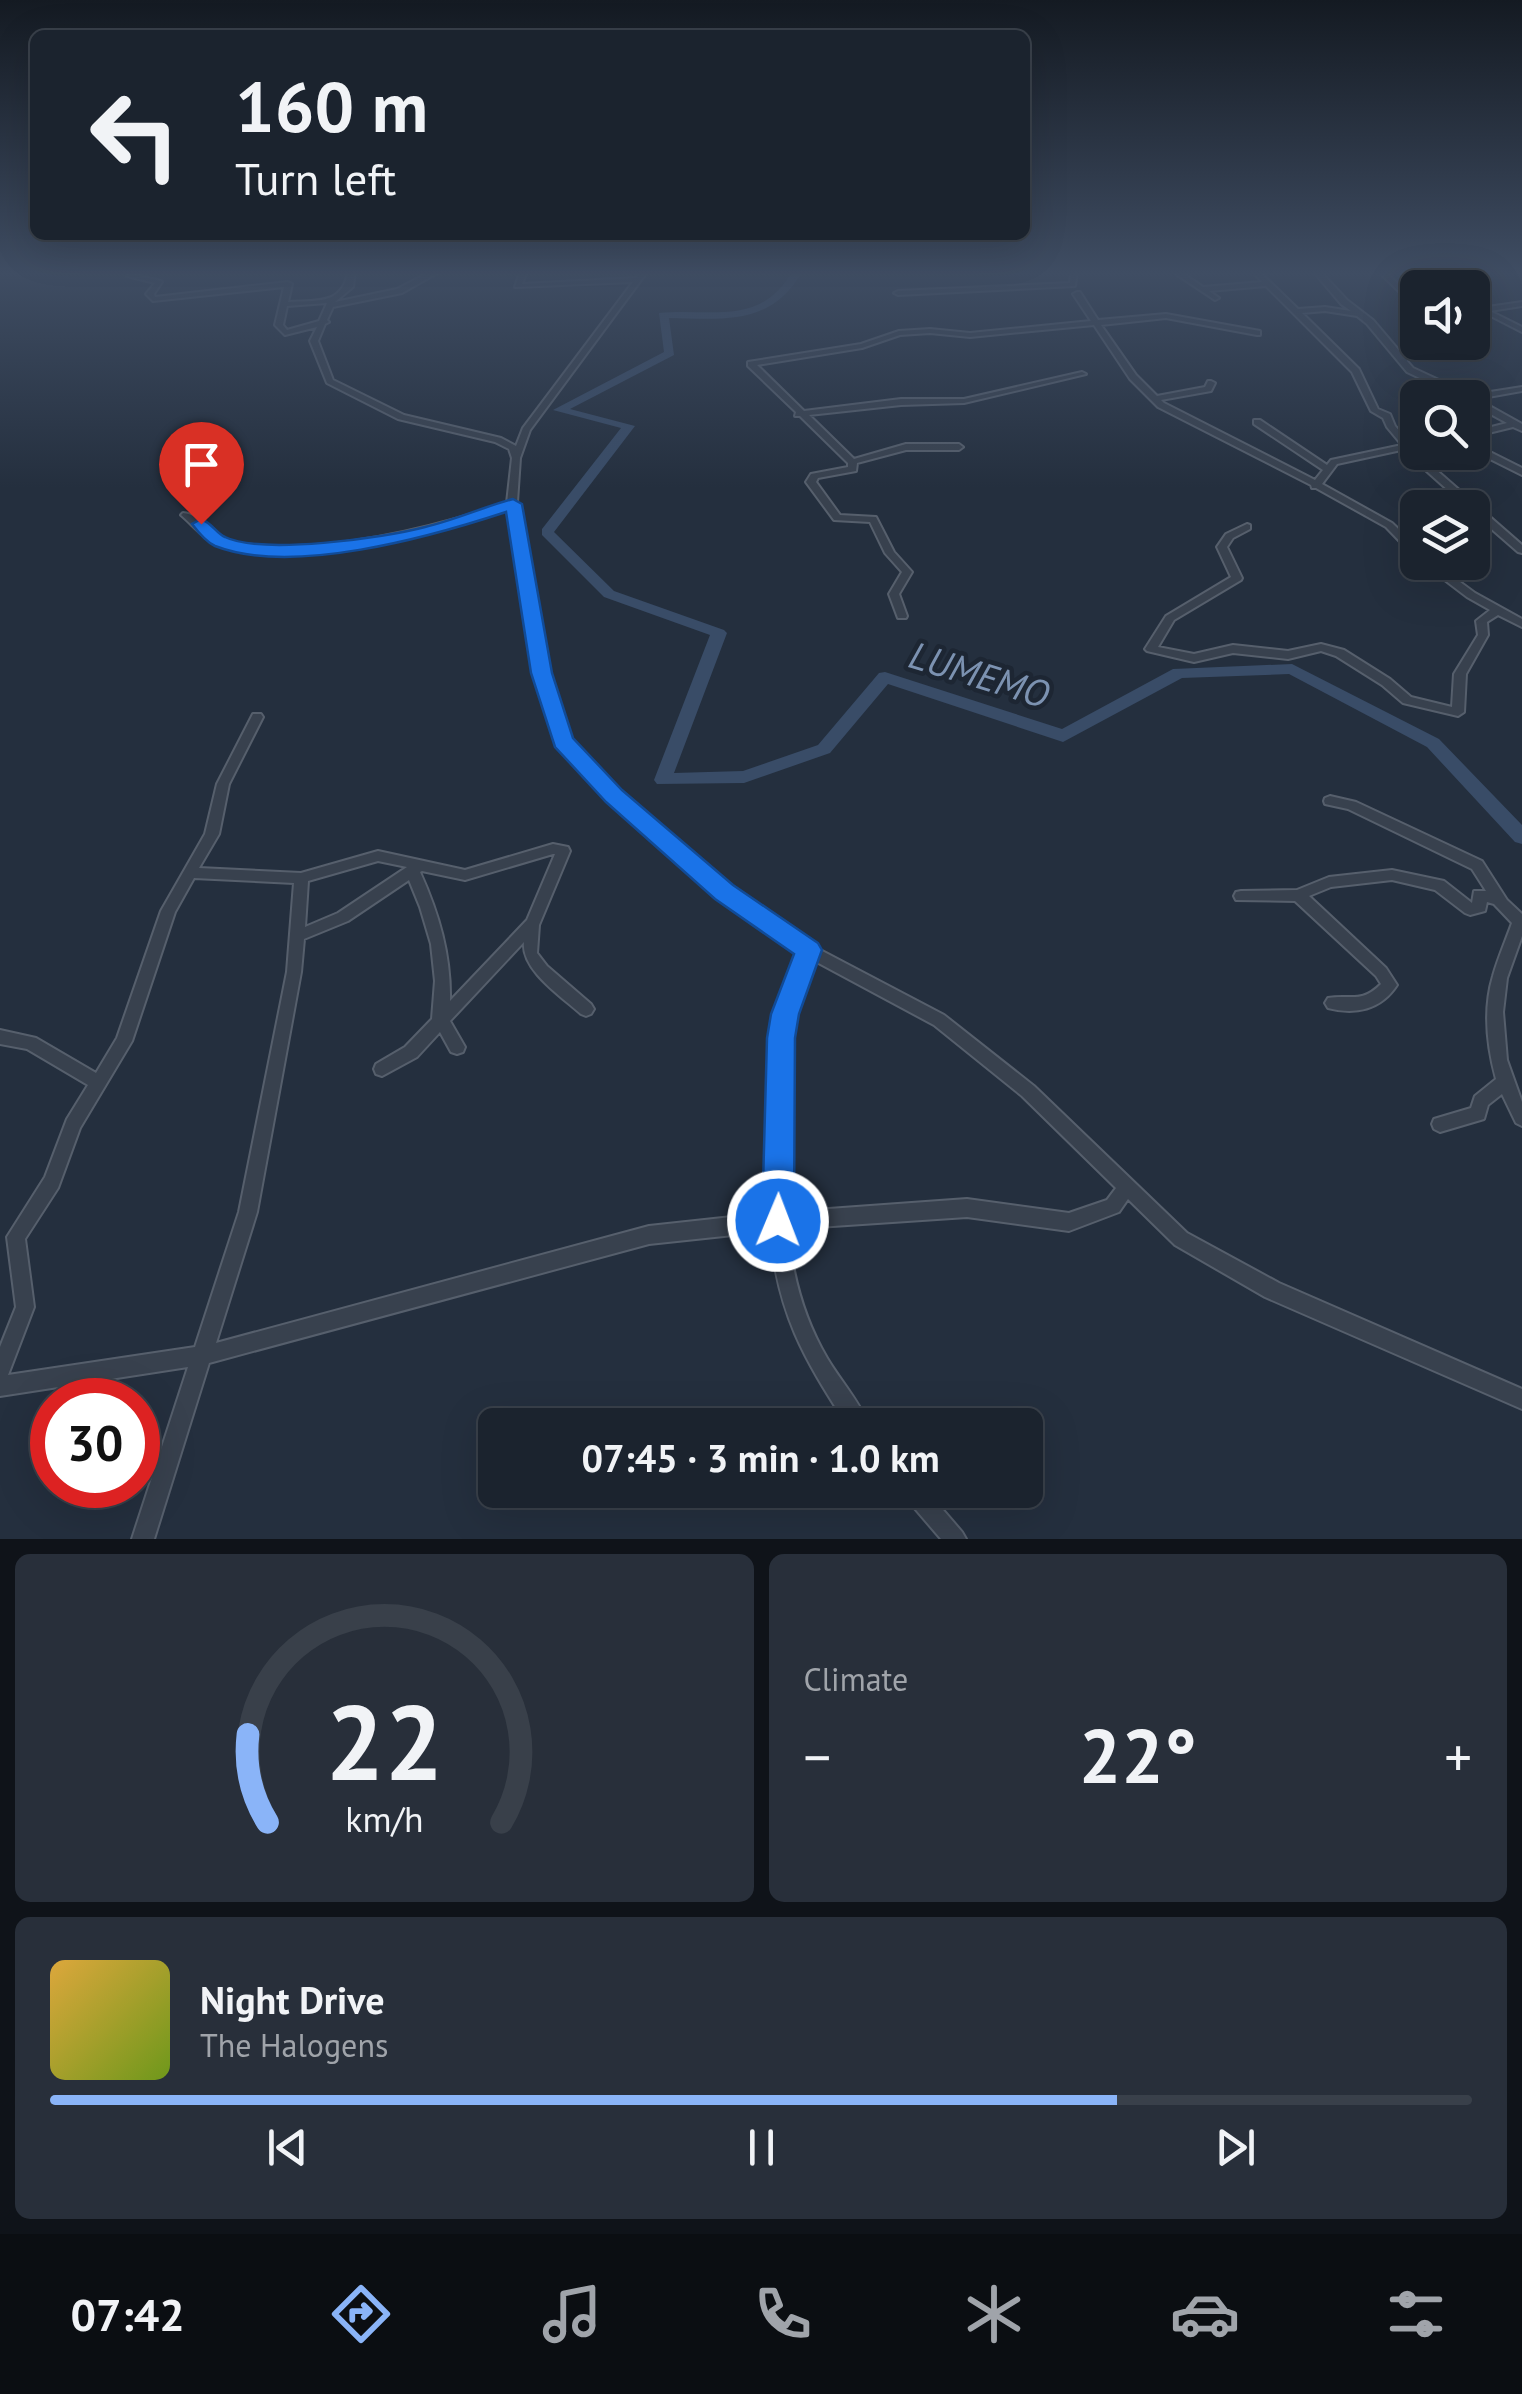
<!DOCTYPE html>
<html lang="en">
<head>
<meta charset="utf-8">
<style>
	body { margin:0; font-family:"PT Sans",sans-serif; background:#282f3a; color:#f1f3f6; height:100vh; display:flex; flex-direction:column; font-size:38px; white-space:nowrap }
	* { box-sizing:border-box; margin:0 }
	p { font-size:32px; color:#a0a4aa }
	.icon { flex:none; width:55px; height:55px; fill:none; stroke:currentColor; stroke-width:2; stroke-linecap:round; stroke-linejoin:round }
	.map { position:relative; height:1539px; overflow:hidden }
	.details { display:flex; flex-direction:column; gap:15px; padding:15px; background:#0f1319; flex:1 }
	.details>* { flex:none }
	.guide { position:absolute; left:30px; top:30px; width:1000px; height:210px; border-radius:15px; box-shadow:0 10px 40px #0002,0 0 0 2px #39404a; background:#1b232e; color:#f1f3f6; overflow:hidden }
	.buttons { position:absolute; left:1400px; top:270px; display:grid; gap:20px }
	.buttons a { display:grid; place-items:center; width:90px; height:90px; border-radius:15px; background:#1b232e; box-shadow:0 10px 40px #0002,0 0 0 2px #39404a; font-size:50px }
	.speed { position:absolute; left:30px; top:1378px; display:flex; gap:20px; font-size:50px; font-weight:700; text-align:center }
	.speed>* { display:grid; place-content:center; width:130px; height:130px; border-radius:50%; background:#1b232e; box-shadow:0 10px 40px #0002,0 0 0 2px #39404a; line-height:1 }
	.speed .limit { border:15px solid #d22; background:#fff; color:#111 }
	.pin { position:absolute; display:grid; place-items:center; width:85px; height:85px; color:#fff; margin:-102px -42px; border-radius:50% 50% 50% 0; rotate:-45deg; box-shadow:0 0 10px #0007 }
	.pin .icon { rotate:45deg }
	.me { position:absolute; width:110px; margin:-55px; rotate:1deg; stroke-linejoin:round; filter:drop-shadow(0 0 8px #0008) }
	.turn { display:flex; align-items:center; gap:35px; height:210px; padding:0 40px; font-size:45px }
	.turn .icon { width:130px; height:130px; stroke-width:2.5 }
	.turn b { display:block; font-size:70px; line-height:85px }
	.big { font-size:75px; font-weight:700; line-height:1.1 }
	.details .widget { flex:1; display:flex; flex-direction:column; justify-content:center; gap:15px; min-width:0; padding:0 35px; border-radius:15px; background:#282f3a }
	.details .dial { align-items:center; gap:0 }
	.dial svg { height:260px; overflow:visible; fill:none; stroke:#39404a; stroke-width:7; stroke-linecap:round; text-anchor:middle }
	.dial text { fill:#f1f3f6; stroke:none }
	.song { display:flex; align-items:center; gap:30px }
	.cover { width:120px; height:120px; border-radius:15px; background:linear-gradient(135deg,hsl(40 70% 55%),hsl(80 70% 35%)) }
	.played { height:10px; border-radius:5px; background:linear-gradient(90deg,#8ab4f8 75%,#39404a 75%) }
	.keys { display:flex; justify-content:space-around; direction:ltr }
	.heat { display:flex; justify-content:space-between; align-items:center; font-size:55px; direction:ltr }
	.details .tiles { flex:1; display:grid; gap:15px; grid-template-columns:1fr 1fr }
	.widget:last-child { grid-column:span 2 }
	.trip { position:absolute; left:478px; top:1408px; width:565px; height:100px; border-radius:15px; background:#1b232e; box-shadow:0 10px 40px #0002,0 0 0 2px #39404a; font-weight:700; line-height:100px; text-align:center }
	.dock { display:flex; height:160px; justify-content:space-around; align-items:center; background:#0b0e12; color:#a0a4aa }
	.dock .icon { width:70px; height:70px }
	.dock .active { color:#8ab4f8 }
	.dock b { font-size:45px; color:#f1f3f6 }
	.map>svg:first-child { display:block }
	.lines { fill:none; stroke-linecap:round; stroke-linejoin:round }
	.river { fill:#394c67; fill-rule:evenodd }
	.minor-casing { stroke:#565f6c; stroke-width:4 }
	.minor { fill:#38414e; fill-rule:evenodd }
	.route { fill:#1a73e8; stroke:#114b97; stroke-width:2.5 }
	.labels { text-anchor:middle; stroke-width:9; stroke-linejoin:round; paint-order:stroke }
	.water-label { font-size:38px; font-style:italic; fill:#7c92b1; stroke:#1d2633 }
</style>
</head>
<body>
<div class="map">
<svg width="1522" height="1539" viewBox="0 0 1522 1539">
	<rect width="100%" height="100%" fill="#242f3e"/>
	<g class="lines">
		<path class="river" d="M792,272H802C771,326 723,319 669,318L674,355L570,409L635,426L554,532L614,591L724,630L727,633L674,773L743,771L818,745L879,673L885,672L1062,729L1173,669L1292,664L1439,739L1522,825V844L1515,842L1427,747L1289,674L1182,678L1063,742L888,684L830,753L744,783L657,784L654,780L710,635L604,597L542,535V529L621,428L553,410L664,352L659,313C711,308 760,327 792,272Z"/>
		<defs>
			<path id="minor" d="M348,272H355L353,287L335,302L397,289L430,272H439L402,293L333,307L327,320L329,322L325,324L318,341L333,380L404,415L501,438L516,446L523,428L633,282L515,287L520,272H527L522,284L636,278L640,272H647L530,430L520,458L517,502L547,673L569,739L619,793L729,888L805,942L944,1015L1034,1086L1187,1233L1279,1283L1522,1389V1409L1265,1297L1175,1245L1128,1199L1119,1212L1069,1231L967,1217L788,1229C792,1275 803,1317 827,1358C840,1380 859,1401 869,1425H847C803,1357 778,1314 770,1231L649,1244L209,1363L154,1539H132L188,1367L0,1396V1347L16,1307L7,1237L45,1177L67,1119L88,1085L27,1049L0,1044V1030L36,1038L96,1073L117,1038L161,911L205,834L217,784L253,714H261L263,717L229,784L219,834L199,868L301,873L378,851L465,870L553,844L568,847L570,851L539,925L537,953L547,966L591,1004L594,1009L591,1014L586,1016L581,1014C561,996 521,970 524,942L450,1021L465,1047L463,1052L457,1054L451,1052L440,1032L417,1057L382,1076L376,1074L374,1069L376,1064L405,1047L432,1019L435,981L431,944L420,907L409,880L348,921L304,939L301,972L257,1212L216,1343L649,1226L769,1213L768,1169L773,1039L777,1014L801,953L719,896L609,799L559,744L535,673L508,509C431,535 353,551 271,551C254,551 233,552 217,545C204,539 192,524 181,515L183,513C200,514 212,535 229,542C318,557 423,531 507,503L512,458L509,449L495,442L398,419L327,383L310,341L317,327L285,335L275,325L284,287L153,301L146,294L155,283L127,276L130,274L161,281L162,282L154,294L155,297L288,282L292,284L288,302C315,300 342,306 348,272ZM327,303L319,321L287,330L283,325L287,306ZM553,854H555L527,920L450,1001C451,955 439,914 420,872L422,871L465,880ZM378,861L407,867L338,913L305,927L308,881ZM194,878L294,883L287,972L239,1212L195,1347L8,1375L34,1307L25,1239L58,1188L80,1128L132,1041L175,912ZM813,960L934,1025L1022,1096L1116,1188L1107,1200L1069,1213L967,1199L787,1212L785,1169L789,1039L793,1014Z
				M1071,272H1077L1075,286L898,295L894,293L898,291L1070,283Z
				M1173,272H1181L1203,287L1262,282L1253,272H1260L1298,309L1325,307L1351,311L1341,304L1314,272H1321L1347,300L1373,320L1401,353L1422,347L1420,342H1428L1429,350L1408,355L1407,361L1413,368L1471,395L1522,387V391L1477,399L1522,424V431L1513,427L1472,437V432L1507,423L1472,404V398H1462L1407,372L1367,324L1357,316L1325,311L1302,313L1359,369L1378,409L1390,414L1395,426L1410,443L1418,440V446L1413,447L1418,454L1522,545V553L1518,552L1472,512V508H1468L1412,458L1406,449L1337,464L1322,484L1392,523L1418,548V557L1414,556L1386,527L1316,488H1312L1311,485L1158,407L1130,379L1094,325L970,337L930,333L900,335L862,348L757,365L804,411L901,399H964L1082,372L1086,374L964,403L901,405L809,415L854,459L906,444H959L963,447L959,450H906L857,463L856,471L818,478L816,482L840,515L876,517L894,552L912,572L899,594L907,616L906,618H898L889,594L902,572L885,553L870,522L834,520L806,482L811,474L848,467V463L800,416H795L796,412L748,366V362L861,344L899,331L930,329L970,333L1091,321L1073,294L1077,292H1080L1098,320L1166,314L1260,331V335H1257L1166,318L1101,325L1136,375L1157,396L1205,387L1208,381H1211L1215,383L1211,391L1161,400L1164,403L1315,480L1323,470L1254,424V420H1260L1327,465L1331,460L1402,445L1387,427L1383,418L1371,411L1352,372L1266,286L1209,291L1219,298L1215,300Z
				M1379,272H1386L1418,303V310Z
				M1472,299L1487,304L1488,307L1522,302V306L1490,311L1522,327V332L1483,312L1472,314V310L1481,308L1472,304Z
				M1472,443L1522,468V475L1472,450Z
				M1247,524L1250,525V529L1233,538L1227,547L1242,578L1241,580L1174,620L1158,647L1194,654L1233,645L1288,651L1321,644L1344,650L1390,679L1411,697L1452,707L1454,674L1478,635L1476,621L1490,610L1467,597L1421,562H1433L1475,593L1522,619V627L1498,615L1487,622L1488,635L1466,674L1464,712L1458,716L1403,703L1382,685L1336,656L1321,651L1288,659L1233,653L1194,662L1147,651L1145,649L1166,616L1231,577L1217,547L1226,534Z
				M1330,796L1356,802L1482,861L1507,900L1522,914V936L1507,978L1503,1012L1507,1060L1522,1102V1126L1516,1123L1502,1094L1488,1105L1484,1119L1440,1132L1434,1129L1432,1124L1434,1119L1471,1108L1475,1096L1496,1079C1487,1046 1483,1009 1493,976C1498,958 1506,940 1512,923L1494,904L1487,902L1485,911L1470,915L1465,913L1435,890L1392,880L1331,887L1309,896L1386,968L1397,985C1381,1010 1355,1015 1328,1008L1325,1003L1328,998C1351,994 1361,1004 1381,984L1376,976L1295,901L1236,900L1234,896L1236,892L1241,891L1297,890L1329,877L1392,870L1444,881L1472,903L1474,891H1486L1472,869L1348,809L1325,804L1324,801L1325,798Z
				M902,1490H926L962,1532L966,1539H941L905,1497Z"/>
		</defs>
		<use href="#minor" class="minor-casing"/>
		<use href="#minor" class="minor"/>
	</g>
	<linearGradient id="sky" x2="0" y2="1"><stop stop-color="#141a22"/><stop offset="0.56" stop-color="#3f4d63"/><stop offset="1" stop-color="#3f4d63" stop-opacity="0"/></linearGradient>
	<rect width="1522" height="488" fill="url(#sky)"/>
	<path class="route" d="M513,499L522,504L552,673L573,738L622,790L733,885L818,943L822,950L799,1014L795,1038L794,1221L789,1232L778,1237L767,1232L762,1221L767,1038L771,1014L794,954L715,899L606,802L555,747L531,673L506,512C430,537 292,576 215,546C206,542 198,532 192,524L201,519C212,523 216,533 225,537C262,555 384,538 425,527C455,520 483,507 513,499Z"/>
	<g class="labels">
		<g class="water-label">
			<text transform="translate(979 675) rotate(17)" y="13">LUMEMO</text>
		</g>
	</g>
</svg>
<div class="buttons">
<a><svg class="icon" aria-label="sound" viewBox="0 0 24 24"><path d="M4 9h4l5-4v14l-5-4H4zM17 9q2 3 0 6"/></svg></a>
<a><svg class="icon" aria-label="search" viewBox="0 0 24 24"><circle cx="10" cy="10" r="6"/><path d="M15 15l6 6"/></svg></a>
<a><svg class="icon" aria-label="layers" viewBox="0 0 24 24"><path d="M12 4l9 5-9 5-9-5zM3 14l9 5 9-5"/></svg></a>
</div>
<div class="speed"><div class="limit">30</div></div>
<div class="pin" style="left:201px;top:524px;background:#d93025"><svg class="icon" aria-label="arrive" viewBox="0 0 24 24"><path d="M6 21V4h12l-3 4 3 4H6"/></svg></div>
<svg class="me" style="left:778px;top:1221px" viewBox="-20 -20 40 40"><circle r="17" fill="#1a73e8" stroke="#fff" stroke-width="3"/><path d="M0-11L8 9 0 5-8 9z" fill="#fff"/></svg>
<div class="trip">07:45 · 3 min · 1.0 km</div>
<div class="guide">
<div class="turn"><svg class="icon" aria-label="left" viewBox="0 0 24 24"><path d="M17 20v-9H6M10 6l-5 5 5 5"/></svg><div><b>160 m</b>Turn left</div></div>
</div>
</div>
<section class="details">
<div class="tiles">
<div class="widget dial"><svg viewBox="0 0 100 80">
<path d="M14 69A42 42 0 1 1 86 69"/>
<path d="M14 69A42 42 0 0 1 8 42" stroke="#8ab4f8"/>
<text x="50" y="56" font-size="32" font-weight="700">22</text>
<text x="50" y="72" font-size="11">km/h</text>
</svg></div>
<div class="widget"><p>Climate</p>
<div class="heat"><a>−</a><b class="big">22°</b><a>+</a></div>
</div>
<div class="widget">
<div class="song"><i class="cover"></i><div><b>Night Drive</b><p>The Halogens</p></div></div>
<div class="played"></div>
<div class="keys"><svg class="icon" aria-label="previous" viewBox="0 0 24 24"><path d="M18 5L8 12l10 7zM5 5v14"/></svg><svg class="icon" aria-label="pause" viewBox="0 0 24 24"><path d="M8 5v14M16 5v14"/></svg><svg class="icon" aria-label="next" viewBox="0 0 24 24"><path d="M6 5l10 7-10 7zM19 5v14"/></svg></div>
</div>
</div>
</section>
<nav class="dock">
<b>07:42</b>
<svg class="icon active" aria-label="directions" viewBox="0 0 24 24"><path d="M12 3l9 9-9 9-9-9zM9 14v-3h6M13 9l2 2-2 2"/></svg>
<svg class="icon" aria-label="music" viewBox="0 0 24 24"><path d="M9 18V5l10-2v13"/><circle cx="6" cy="18" r="3"/><circle cx="16" cy="16" r="3"/></svg>
<svg class="icon" aria-label="phone" viewBox="0 0 24 24"><path d="M5 4h4l2 5-3 2q2 4 5 5l2-3 5 2v4C11 20 4 13 5 4z"/></svg>
<svg class="icon" aria-label="climate" viewBox="0 0 24 24"><path d="M12 3v18M4 7l16 10M4 17L20 7"/></svg>
<svg class="icon" aria-label="car" viewBox="0 0 24 24"><path d="M5 17H2v-5l4-1 3-4h7l3 4 3 1v5h-3M9 17h6M6 11h13"/><circle cx="7" cy="17" r="2"/><circle cx="17" cy="17" r="2"/></svg>
<svg class="icon" aria-label="filters" viewBox="0 0 24 24"><path d="M4 7h16M4 17h16"/><circle cx="9" cy="7" r="2"/><circle cx="15" cy="17" r="2"/></svg>
</nav>
</body>
</html>
